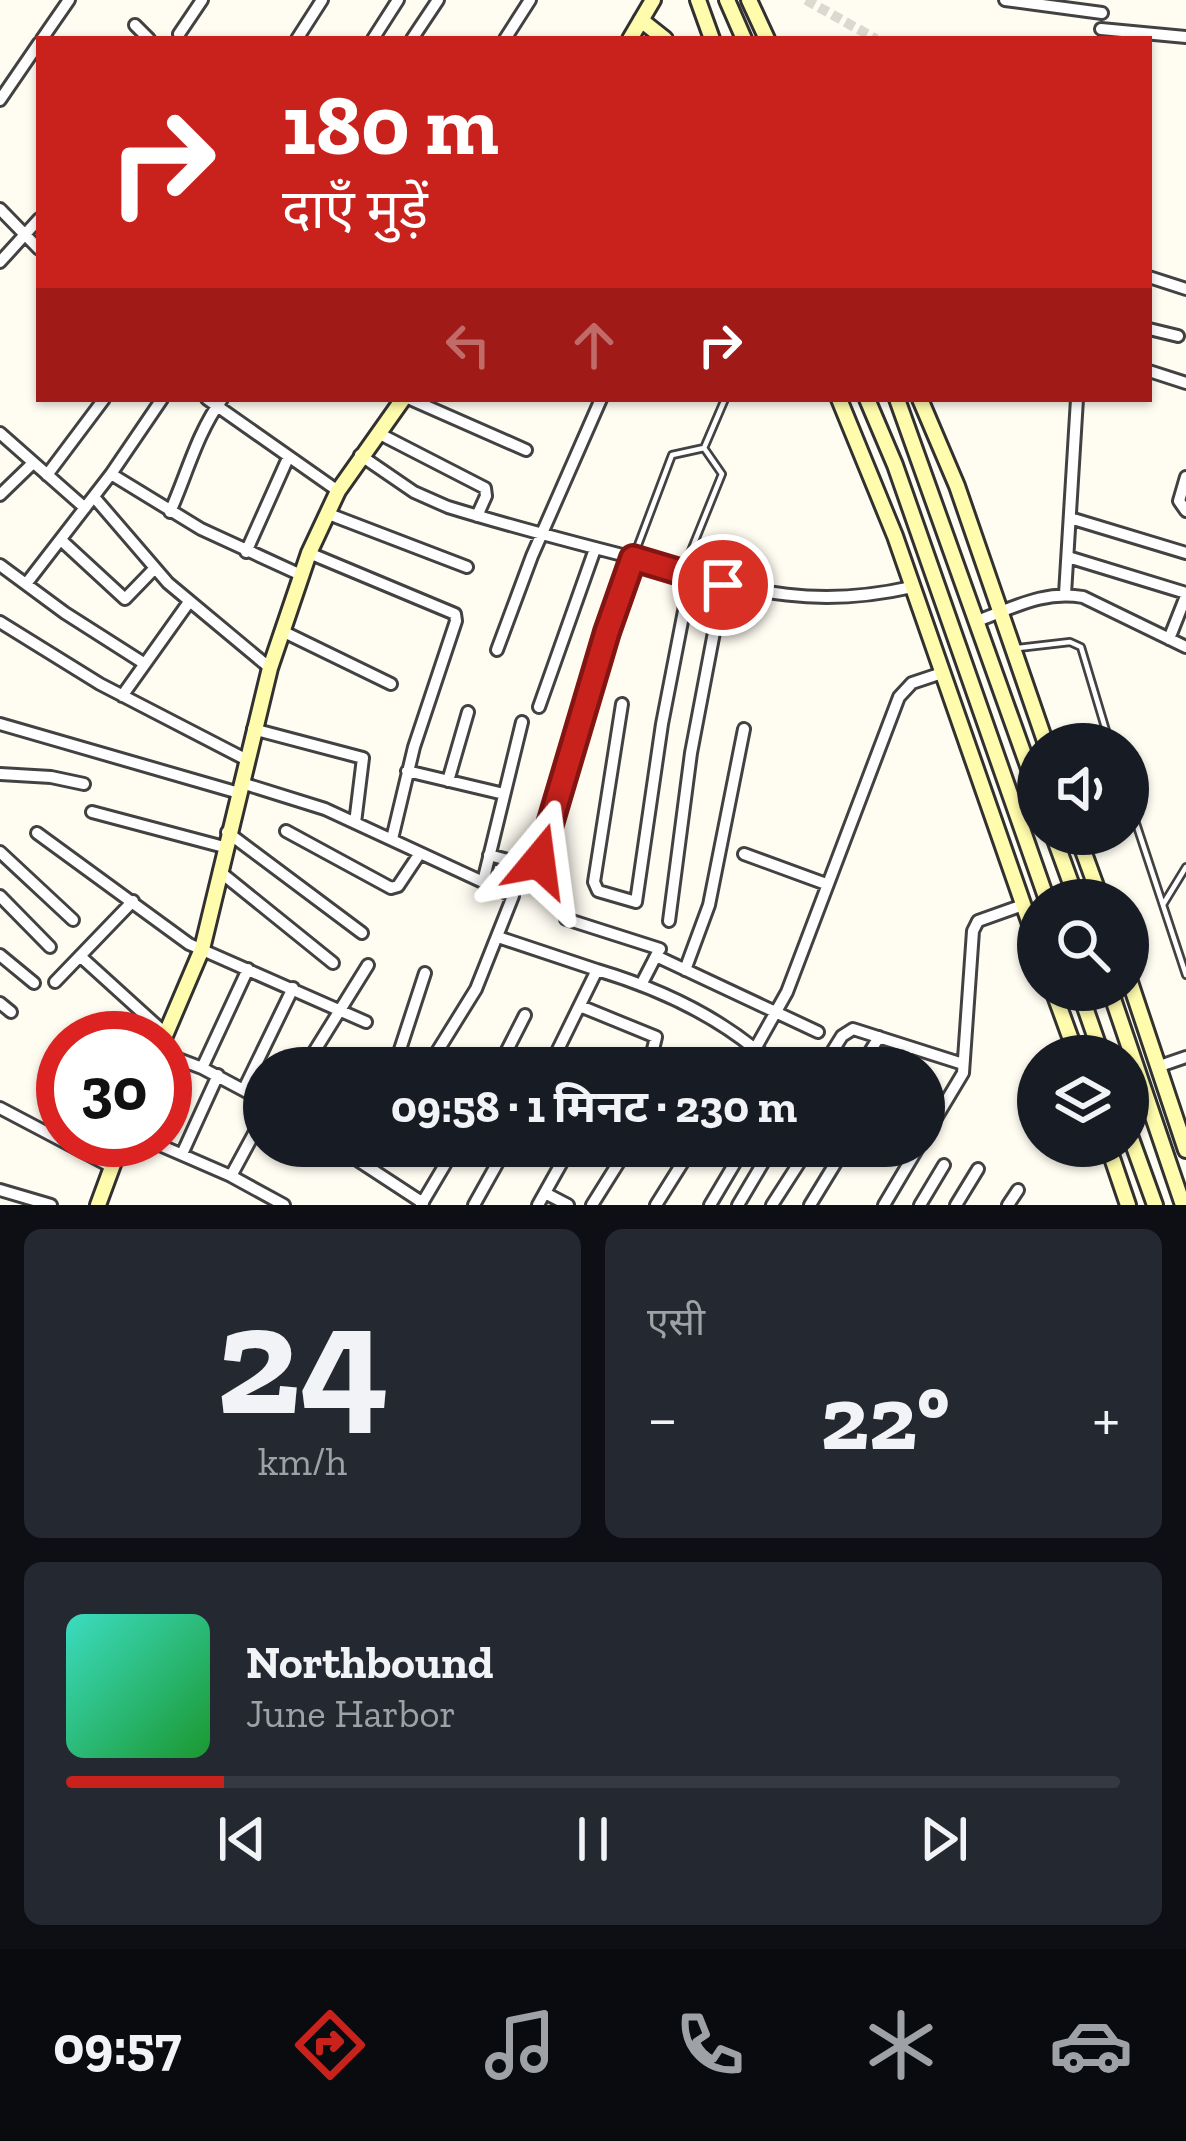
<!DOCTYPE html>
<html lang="hi">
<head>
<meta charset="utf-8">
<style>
	body { margin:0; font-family:"Zilla Slab","Noto Sans Devanagari",serif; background:#242831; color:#f1f3f6; height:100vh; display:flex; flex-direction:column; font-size:45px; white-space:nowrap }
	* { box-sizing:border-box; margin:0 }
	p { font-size:39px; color:#9ea1a6 }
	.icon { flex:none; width:66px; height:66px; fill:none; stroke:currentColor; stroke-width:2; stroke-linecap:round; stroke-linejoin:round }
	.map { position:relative; height:1205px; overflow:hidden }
	.side { display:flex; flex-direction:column; gap:24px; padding:24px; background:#0d0f14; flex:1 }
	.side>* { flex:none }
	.hud { position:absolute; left:36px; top:36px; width:1116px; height:366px; border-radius:0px; box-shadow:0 3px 9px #0004; background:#c9221d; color:#fff; overflow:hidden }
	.fabs { position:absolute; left:1017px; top:723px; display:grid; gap:24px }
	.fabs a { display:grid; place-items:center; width:132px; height:132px; border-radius:50%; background:#171b24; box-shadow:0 3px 9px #0004; font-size:60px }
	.speed { position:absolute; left:36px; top:1011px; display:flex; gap:24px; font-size:60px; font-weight:700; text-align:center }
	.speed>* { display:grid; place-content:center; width:156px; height:156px; border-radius:50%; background:#171b24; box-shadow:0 3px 9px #0004; line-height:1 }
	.speed .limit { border:18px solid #d22; background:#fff; color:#111 }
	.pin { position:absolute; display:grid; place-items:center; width:102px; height:102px; color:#fff; margin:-51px; border:6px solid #fff; border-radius:50%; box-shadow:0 3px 12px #0007 }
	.me { position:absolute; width:132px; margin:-66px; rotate:16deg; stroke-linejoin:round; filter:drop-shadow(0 0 9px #0008) }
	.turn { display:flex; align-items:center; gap:42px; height:252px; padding:0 48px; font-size:54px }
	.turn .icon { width:156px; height:156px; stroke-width:2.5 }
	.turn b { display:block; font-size:84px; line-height:102px }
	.lanes { display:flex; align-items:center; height:114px; padding:0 48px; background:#0003; justify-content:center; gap:60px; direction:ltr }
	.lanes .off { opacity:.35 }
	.big { font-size:90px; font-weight:700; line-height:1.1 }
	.side .card { flex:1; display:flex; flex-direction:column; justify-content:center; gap:18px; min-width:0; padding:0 42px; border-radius:18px; background:#242831 }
	.side .dial { align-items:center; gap:0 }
	.dial b { font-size:156px; line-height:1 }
	.song { display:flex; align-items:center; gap:36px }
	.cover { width:144px; height:144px; border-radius:18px; background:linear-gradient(135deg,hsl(170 70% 55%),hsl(130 70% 35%)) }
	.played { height:12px; border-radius:6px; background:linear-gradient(90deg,#c9221d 15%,#363941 15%) }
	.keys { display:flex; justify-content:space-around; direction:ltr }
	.heat { display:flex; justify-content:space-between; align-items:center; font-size:66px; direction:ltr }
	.side .tiles { flex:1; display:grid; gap:24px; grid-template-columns:1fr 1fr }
	.card:last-child { grid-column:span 2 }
	.trip { position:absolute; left:243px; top:1047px; width:702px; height:120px; border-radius:60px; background:#171b24; box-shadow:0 3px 9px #0004; font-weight:700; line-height:120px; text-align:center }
	.tabs { display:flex; height:192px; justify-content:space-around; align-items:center; background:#090b0e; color:#9ea1a6 }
	.tabs .icon { width:84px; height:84px }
	.tabs .current { color:#c9221d }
	.tabs b { font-size:54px; color:#f1f3f6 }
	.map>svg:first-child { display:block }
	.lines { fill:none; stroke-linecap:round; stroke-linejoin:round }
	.street-tunnel { stroke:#dbd9d0; stroke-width:10; stroke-dasharray:10 5; stroke-linecap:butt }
	.lane-casing { stroke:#424242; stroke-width:10 }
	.street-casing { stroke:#424242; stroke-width:16 }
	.secondary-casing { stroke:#313131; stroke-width:20 }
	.lane { stroke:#fff; stroke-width:4.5 }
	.street { stroke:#fff; stroke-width:10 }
	.secondary { stroke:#fffcad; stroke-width:14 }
	.route-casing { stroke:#831613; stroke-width:30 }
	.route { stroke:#c9221d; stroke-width:21 }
</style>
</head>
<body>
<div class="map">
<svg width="1186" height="1205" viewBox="0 0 1186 1205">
	<rect width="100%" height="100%" fill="#fffdf2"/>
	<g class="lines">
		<path class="street-tunnel" d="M806,0L876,39"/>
		<defs>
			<path id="lane" d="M635,553L672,455L704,448
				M684,568L722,474L704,448L725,399
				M1018,648L1070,642L1081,647L1110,744
				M1128,799L1186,975
				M1164,903L1186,867"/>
			<path id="street" d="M1005,0L1102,13
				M135,25L149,39
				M1101,29L1186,37
				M179,34L202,0
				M42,39L69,0
				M297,39L322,0
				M373,39L398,0
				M412,39L438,0
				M505,39L530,0
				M0,100L39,43
				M0,209L39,249
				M0,262L39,219
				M1149,277L1186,289
				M1149,329L1178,336
				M1149,371L1186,383
				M207,399L338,491
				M410,399L526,450
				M0,433L85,508
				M378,433L485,488L486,496L477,516
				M360,455L414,492L448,507C510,526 571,542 634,558C738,586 802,612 912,587
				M111,474L201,529L301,575
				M47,475L104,399
				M1186,477L1179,501L1186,511
				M0,495L33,463
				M94,497L168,583L270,668
				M170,512C187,474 197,433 222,399
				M326,513L467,567
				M1070,518L1186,553
				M61,540L125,599L154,569
				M246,552L288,458
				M309,553L455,614L456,621L414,747L392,839
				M1068,557L1186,593
				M0,565L65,613L145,664
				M26,584L111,474L162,399
				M1065,594L1077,399
				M977,621C1013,608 1044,590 1083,597L1186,647
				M0,622L100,684L247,760
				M282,631L391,684
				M1169,639L1186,596
				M497,650L532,556L601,399
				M122,696L189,602
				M622,704L594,882L598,891L636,902L662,724L691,575
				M539,707L595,549
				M0,724L239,793
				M253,729L363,758L355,823
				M407,771L504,794
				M0,774L51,777L84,784
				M448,781L468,712
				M242,783L325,809L513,896L476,989L427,1068
				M92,812L224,847
				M286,831L391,888L398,886L420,853
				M227,832L362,933
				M37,833L189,944L366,1022
				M0,852L73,920
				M744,854L826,884
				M489,855L530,866L539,861L607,632L633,558
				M219,871L333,963
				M483,882L522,722
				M0,896L50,947
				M566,919L660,949
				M669,921L691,753L723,585
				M498,937L597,970
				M0,955L34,983
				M80,956L166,1034
				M656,956L818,1032
				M685,970L709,905L744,729
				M55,982L133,901
				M641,985L658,952
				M0,1003L11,1012
				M580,1006L656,1037L649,1066
				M165,1054L202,1068L264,1101
				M1157,1067L1186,1057
				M202,1068L248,969
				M304,1068L368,965
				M394,1068L425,973
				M498,1068L525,1015
				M549,1068L597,970C654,987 708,1011 755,1049L787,992L899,697L912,683L942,673
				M743,1068L755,1049L786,1068
				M822,1068L842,1036L853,1029L963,1064
				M860,1068L879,1037
				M894,1068L907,1047
				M244,1089L293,988
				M0,1108L112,1167
				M924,1138L963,1073L973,931L978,921L1023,905
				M148,1140L231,1176L284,1205
				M336,1146L423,1203
				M182,1154L218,1075
				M363,1163L368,1146
				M231,1176L264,1115
				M0,1190L51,1205
				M545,1193L568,1205
				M421,1205L456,1146
				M474,1205L507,1146
				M538,1205L571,1146
				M592,1205L629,1146
				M656,1205L693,1146
				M710,1205L745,1146
				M738,1205L773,1146
				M772,1205L810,1146
				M810,1205L846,1146
				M884,1205L919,1146
				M920,1205L944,1165
				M956,1205L978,1169
				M1008,1205L1018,1190"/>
			<path id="secondary" d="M698,0L712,39
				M727,0L744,39
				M749,0L767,39
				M641,20L665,39
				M630,39L653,0
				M839,399L895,536L1038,947
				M867,399L895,465L1047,900
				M897,399L1038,794
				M920,399L957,486L1046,744
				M1053,834L1077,900
				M1077,834L1101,900
				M1128,976L1186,1150
				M1053,990L1077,1056
				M1079,990L1102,1056
				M1110,990L1183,1205
				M164,1038L202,949L270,668L309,553L338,491L403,399
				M1128,1130L1155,1205
				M1108,1146L1128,1205
				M98,1205L122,1140"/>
		</defs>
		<use href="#lane" class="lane-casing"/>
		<use href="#street" class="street-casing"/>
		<use href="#secondary" class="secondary-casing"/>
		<use href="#lane" class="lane"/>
		<use href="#street" class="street"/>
		<use href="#secondary" class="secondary"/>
	</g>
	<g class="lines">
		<defs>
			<path id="route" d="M539,861L607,632L633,558L723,585"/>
		</defs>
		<use href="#route" class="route-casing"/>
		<use href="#route" class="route"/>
	</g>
</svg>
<div class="fabs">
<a><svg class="icon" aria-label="sound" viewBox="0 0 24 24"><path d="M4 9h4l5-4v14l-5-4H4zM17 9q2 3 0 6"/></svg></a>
<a><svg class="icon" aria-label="search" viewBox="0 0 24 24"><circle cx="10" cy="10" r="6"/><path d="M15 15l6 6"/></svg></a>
<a><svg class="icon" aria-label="layers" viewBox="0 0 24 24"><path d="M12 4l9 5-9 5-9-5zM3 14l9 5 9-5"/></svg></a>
</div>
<div class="speed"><div class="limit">30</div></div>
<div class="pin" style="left:723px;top:585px;background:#d93025"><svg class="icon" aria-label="arrive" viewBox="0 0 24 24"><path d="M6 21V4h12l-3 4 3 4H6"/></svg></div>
<svg class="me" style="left:539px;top:861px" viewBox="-20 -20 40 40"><path d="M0-17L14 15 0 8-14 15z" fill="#c9221d" stroke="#fff" stroke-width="4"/></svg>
<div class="trip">09:58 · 1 मिनट · 230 m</div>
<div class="hud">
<div class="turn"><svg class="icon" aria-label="right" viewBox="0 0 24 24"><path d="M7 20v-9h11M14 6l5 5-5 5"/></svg><div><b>180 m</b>दाएँ मुड़ें</div></div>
<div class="lanes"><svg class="icon off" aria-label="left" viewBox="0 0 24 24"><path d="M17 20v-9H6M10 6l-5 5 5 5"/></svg><svg class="icon off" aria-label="ahead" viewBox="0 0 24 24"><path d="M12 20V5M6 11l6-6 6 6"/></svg><svg class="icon" aria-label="right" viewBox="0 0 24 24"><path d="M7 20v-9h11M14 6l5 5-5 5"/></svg></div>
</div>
</div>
<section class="side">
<div class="tiles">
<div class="card dial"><b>24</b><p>km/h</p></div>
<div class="card"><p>एसी</p>
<div class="heat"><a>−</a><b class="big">22°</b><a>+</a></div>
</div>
<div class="card">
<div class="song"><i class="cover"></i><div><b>Northbound</b><p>June Harbor</p></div></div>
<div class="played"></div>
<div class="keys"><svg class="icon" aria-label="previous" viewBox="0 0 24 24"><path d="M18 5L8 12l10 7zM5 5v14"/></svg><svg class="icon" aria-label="pause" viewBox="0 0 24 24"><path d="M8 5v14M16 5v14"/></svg><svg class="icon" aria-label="next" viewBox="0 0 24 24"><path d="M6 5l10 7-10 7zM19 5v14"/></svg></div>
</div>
</div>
</section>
<nav class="tabs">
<b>09:57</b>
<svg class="icon current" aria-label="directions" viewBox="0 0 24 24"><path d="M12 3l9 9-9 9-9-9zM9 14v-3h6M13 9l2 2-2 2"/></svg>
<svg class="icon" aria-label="music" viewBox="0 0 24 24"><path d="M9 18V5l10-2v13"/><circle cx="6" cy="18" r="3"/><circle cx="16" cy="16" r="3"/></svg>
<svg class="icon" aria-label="phone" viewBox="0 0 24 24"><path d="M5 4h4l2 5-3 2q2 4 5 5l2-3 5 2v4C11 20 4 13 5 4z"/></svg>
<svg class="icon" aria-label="climate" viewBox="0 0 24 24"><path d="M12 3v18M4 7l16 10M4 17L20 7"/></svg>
<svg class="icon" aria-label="car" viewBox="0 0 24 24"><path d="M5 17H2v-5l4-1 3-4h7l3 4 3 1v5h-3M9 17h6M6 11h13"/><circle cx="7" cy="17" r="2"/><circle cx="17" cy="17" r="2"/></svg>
</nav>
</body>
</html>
